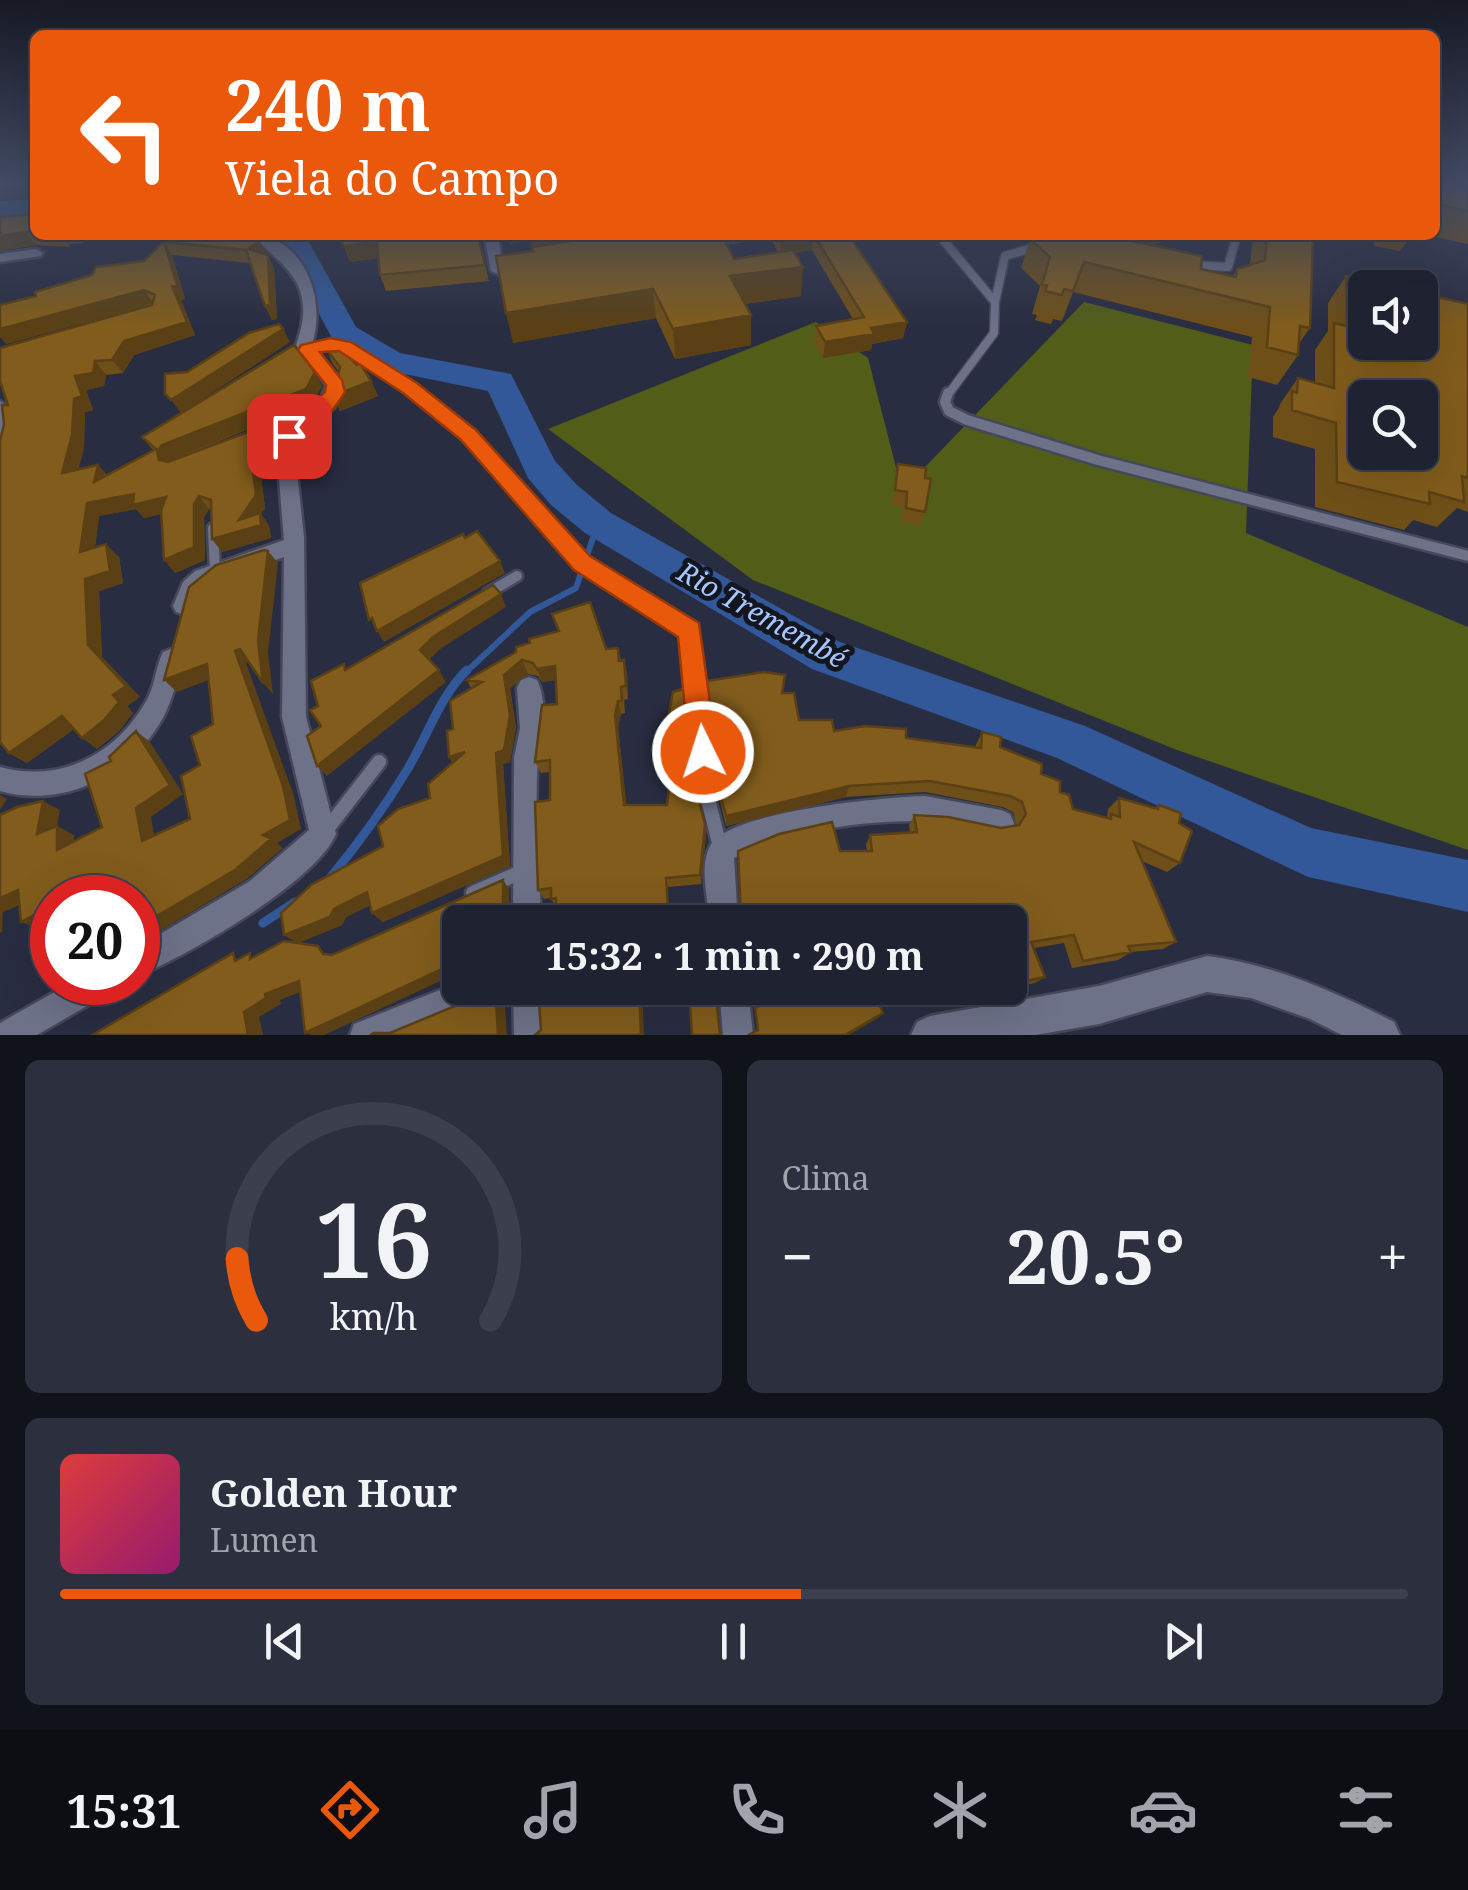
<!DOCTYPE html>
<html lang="pt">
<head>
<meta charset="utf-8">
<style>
	body { margin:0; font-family:"Noto Serif",serif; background:#2c2f3d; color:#f1f3f6; height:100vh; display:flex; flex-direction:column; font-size:38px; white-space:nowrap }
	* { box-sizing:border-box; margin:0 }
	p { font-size:32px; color:#a1a4ab }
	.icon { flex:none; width:55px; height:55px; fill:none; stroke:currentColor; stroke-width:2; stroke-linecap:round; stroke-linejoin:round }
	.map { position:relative; height:1035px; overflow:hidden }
	.side { display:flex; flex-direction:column; gap:25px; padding:25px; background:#11131b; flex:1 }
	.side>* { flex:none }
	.top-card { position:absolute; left:30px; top:30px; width:1410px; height:210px; border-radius:15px; box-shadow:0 10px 40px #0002,0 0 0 2px #3c3f4d; background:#ea580c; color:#fff; overflow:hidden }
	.buttons { position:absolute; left:1348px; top:270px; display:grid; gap:20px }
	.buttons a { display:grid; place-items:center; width:90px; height:90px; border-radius:15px; background:#1f2231; box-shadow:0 10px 40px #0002,0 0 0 2px #3c3f4d; font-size:50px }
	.speed { position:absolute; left:30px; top:875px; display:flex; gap:20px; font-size:50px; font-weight:700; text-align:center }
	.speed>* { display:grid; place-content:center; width:130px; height:130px; border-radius:50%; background:#1f2231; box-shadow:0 10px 40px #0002,0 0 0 2px #3c3f4d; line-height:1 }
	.speed .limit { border:15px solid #d22; background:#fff; color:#111 }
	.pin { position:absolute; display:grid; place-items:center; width:85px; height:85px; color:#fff; margin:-42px; border-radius:20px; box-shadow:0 5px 15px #0006 }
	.me { position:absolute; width:110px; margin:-55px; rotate:356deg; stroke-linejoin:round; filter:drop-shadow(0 0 8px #0008) }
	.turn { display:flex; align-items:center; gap:35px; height:210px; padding:0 30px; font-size:45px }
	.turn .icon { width:130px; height:130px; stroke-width:2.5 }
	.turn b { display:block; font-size:70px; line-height:85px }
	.big { font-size:75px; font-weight:700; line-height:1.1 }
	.side .widget { flex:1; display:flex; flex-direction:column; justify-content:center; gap:15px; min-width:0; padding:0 35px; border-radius:15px; background:#2c2f3d }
	.side .dial { align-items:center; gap:0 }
	.dial svg { height:260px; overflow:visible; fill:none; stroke:#3c3f4d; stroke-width:7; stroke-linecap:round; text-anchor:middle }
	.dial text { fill:#f1f3f6; stroke:none }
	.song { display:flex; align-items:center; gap:30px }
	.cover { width:120px; height:120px; border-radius:15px; background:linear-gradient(135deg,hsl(0 70% 55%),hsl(320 70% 35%)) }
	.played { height:10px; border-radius:5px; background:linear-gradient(90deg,#ea580c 55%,#3c3f4d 55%) }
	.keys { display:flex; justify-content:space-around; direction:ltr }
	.heat { display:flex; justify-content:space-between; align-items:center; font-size:55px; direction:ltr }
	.side .tiles { flex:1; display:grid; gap:25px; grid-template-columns:1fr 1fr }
	.widget:last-child { grid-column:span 2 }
	.trip { position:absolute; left:442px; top:905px; width:585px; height:100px; border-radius:15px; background:#1f2231; box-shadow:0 10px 40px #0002,0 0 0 2px #3c3f4d; font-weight:700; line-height:100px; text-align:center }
	.dock { display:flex; height:160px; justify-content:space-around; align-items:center; background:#0c0e14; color:#a1a4ab }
	.dock .icon { width:70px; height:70px }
	.dock .on { color:#ea580c }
	.dock b { font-size:45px; color:#f1f3f6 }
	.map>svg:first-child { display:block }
	.forest { fill:#525d18 }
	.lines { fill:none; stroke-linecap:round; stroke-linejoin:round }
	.stream-far1 { stroke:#325899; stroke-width:6 }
	.stream { stroke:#325899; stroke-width:9 }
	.river { fill:#325899; fill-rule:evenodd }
	.service-far2-casing { stroke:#454859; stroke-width:11 }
	.service-far1-casing { stroke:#454859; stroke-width:15 }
	.service-casing { stroke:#454859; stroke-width:19 }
	.minor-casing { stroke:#454859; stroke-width:5 }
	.tertiary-casing { stroke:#454859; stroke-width:5 }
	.service-far2 { stroke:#6d7289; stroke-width:8 }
	.service-far1 { stroke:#6d7289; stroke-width:10 }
	.service { stroke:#6d7289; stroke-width:14 }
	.minor { fill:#6d7289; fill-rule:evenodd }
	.tertiary { fill:#6d7289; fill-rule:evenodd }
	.wall { fill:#6f4f18 }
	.shaded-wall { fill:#5a4014 }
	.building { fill:#815c1c; stroke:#5a4014; stroke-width:2.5; fill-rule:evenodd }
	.route { fill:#ea580c; stroke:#983908; stroke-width:2.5 }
	.labels { text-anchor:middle; stroke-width:10; stroke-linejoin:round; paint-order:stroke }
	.water-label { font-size:28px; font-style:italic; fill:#a5c7ff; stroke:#14161f }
</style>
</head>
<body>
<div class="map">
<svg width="1468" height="1035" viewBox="0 0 1468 1035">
	<rect width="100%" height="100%" fill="#292d41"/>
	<path class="forest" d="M1084,302L1253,345L1246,533L1468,627V850L1177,750L753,580L548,429L816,322L868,358L902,491Z"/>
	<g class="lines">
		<path class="stream-far1" d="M465,673L530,612L576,588L598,523"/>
		<path class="stream" d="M330,878C358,844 384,808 407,770C427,737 440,696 467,670
			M263,923L295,902"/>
		<path class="river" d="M35,199V215L0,217V201Z
			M277,235H305L356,327L400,353L511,374L555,461L577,485L611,513L840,642L1085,726L1311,828L1468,860V912L1308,877L1057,758L812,669L585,533L551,505L528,478L488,391L380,369L333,340Z"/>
		<defs>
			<path id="service-far2" d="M939,235L995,302
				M1190,265L1228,267L1237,235
				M307,350L330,344L344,346L420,396
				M947,396L994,333L995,302L1005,256L1039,246"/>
			<path id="service-far1" d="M417,393L469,435L582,563L690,631L696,673
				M948,393L945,402L949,411L967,420L1098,460L1468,556
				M243,441L268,434L285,442
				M213,528L215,572
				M488,593L517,576"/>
			<path id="service" d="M695,670L705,787L721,851
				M324,833L379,762
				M473,893L526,870"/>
			<path id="minor" d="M251,235C304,235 327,300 312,344L344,384L334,408L294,444L304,537L306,717L336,834C316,882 187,956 138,976V947L250,881L309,830L282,717L284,557L209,583L200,593L192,612L184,615L176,612L173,606L183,582L195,571L284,540L276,442L320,401L326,385L296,345C317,286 289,270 251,235Z
				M484,235H498L503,266L525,264L533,269L530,272L504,277L491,271Z
				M721,235H756L749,239L697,247L690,243Z
				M36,249L43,253L41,256L0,262V254Z
				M0,401L9,407L13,437L9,456L0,463Z
				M171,649L179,652L182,659C177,679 173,699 163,718C131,775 64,809 0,791V767C59,783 114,756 145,703C155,688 155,668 163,652Z
				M529,677L537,680C549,705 541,732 538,757C534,810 540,869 541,922H513L514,758L520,728L517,688L521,680Z
				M925,796L1001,810L1010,814L1014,823L1010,832C990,841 956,824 934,822C880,818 779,830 734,858L738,922H710C708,901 699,866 710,846C728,811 886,797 925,796Z
				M72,982H115L111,992L37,1035H0V1023Z
				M460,982V988H496L491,998L402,1035H350L354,1024Z
				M513,988H542L544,1035H514Z
				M719,988H748L753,1035H723Z"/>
			<path id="tertiary" d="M1207,956C1275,965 1333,991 1394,1022L1400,1035H1342L1310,1019L1251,998L1207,992L1099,1024L1035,1035H911L917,1022L930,1016L1099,986Z"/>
		</defs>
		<use href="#service-far2" class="service-far2-casing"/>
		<use href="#service-far1" class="service-far1-casing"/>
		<use href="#service" class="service-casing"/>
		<use href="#minor" class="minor-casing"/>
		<use href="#tertiary" class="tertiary-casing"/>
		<use href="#service-far2" class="service-far2"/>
		<use href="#service-far1" class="service-far1"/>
		<use href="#service" class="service"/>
		<use href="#minor" class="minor"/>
		<use href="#tertiary" class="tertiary"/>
	</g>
	<path class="wall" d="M1435,183L1468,188V244L1426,235H1435Z
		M35,214V235H251L268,255L274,269L277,319L272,320L265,306L250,263L172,255L185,299L181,300L195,335L134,355L123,373L106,375L104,386L86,390L93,410L85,412L84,448L78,469L98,465L107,475L153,450L142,437L322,386L313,402L171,461L257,446L265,508L261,514L269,526L271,538L222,552L212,539L211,510L209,509L204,517L205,560L175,573L161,514L144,518L136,509L99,516L95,547L119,557L123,583L99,591L102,657L140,697L127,706L133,713L119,731L97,749L74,729L27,763L9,753L8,405L152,304L6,344L36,296L144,261L163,242L132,239L128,242L84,241L83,243L69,244L70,247L35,245L0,251V217Z
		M478,235L489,281L386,291L380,275L378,258L350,262Z
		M509,235L734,259L778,252L769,235H849L907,322L903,338L872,344L871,350L823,358L814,342L816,326L853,319L812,250L795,253L801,296L745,304L751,315V345L675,359L656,318L513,343L533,247L532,240L511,244Z
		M1047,235H1175L1172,240L1150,245L1201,269L1233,276L1237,269L1250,265L1253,235H1313L1310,328L1298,345V355L1277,385L1248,377L1252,337L1073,292L1062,321L1053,319L1051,324L1035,320L1037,315L1032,314L1040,286L1021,268L1030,239Z
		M1373,235H1412L1400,251L1374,246Z
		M1346,276L1468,304V512L1457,508L1437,527L1413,520L1404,530L1315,507V449L1273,437V417L1279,408L1280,404L1298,378L1315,382V350L1328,331V303Z
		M326,349L371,381L378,396L340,411L333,396L339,372L333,364Z
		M898,464L925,478V512L921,526L902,522L903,507L892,505Z
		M552,614L606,649L618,648L621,661L624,660L627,674L628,699L624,700L625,713L621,714L618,727L626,805H667L674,739H671L668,718L673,692L705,824L706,834L701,884L668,887L556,908L551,898L544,899L538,890L550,800V772L541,773L535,762L557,704L556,680L542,682L538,676L528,674L510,688L516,728L510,762L503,764L510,866L383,922L372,913L370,905L346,917L342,925L298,943L284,935L383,846L430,798L453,763L449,757L453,729L471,688L467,680L558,632Z
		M707,681L783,693L799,720L834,731L906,738L975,747L982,732L1000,747L1041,774L1060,792L1073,809L1107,818L1108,809L1119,798L1155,808L1159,805L1179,823L1180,863L1167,872L1142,861L1176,942L1163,949L1131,952L1118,960L1072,968L1064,943L1034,948L1045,977L1035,983L1012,988L1010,985V922L740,916L840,851H867L866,845L870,835L910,833L909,825L914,815L1001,828L1017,825L1013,812L1003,807L925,792L846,797L726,826L716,785Z
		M915,988H959L947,995L943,989L920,998Z
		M964,988H995L969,997Z"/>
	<path class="shaded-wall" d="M26,232L35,245L0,251V236Z
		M123,235H129L132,239L128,242Z
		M509,235H531L532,240L511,244Z
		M592,235H706L536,259L532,243Z
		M814,235L812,250L780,255L781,239Z
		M1144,235H1175L1172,240L1139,247Z
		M260,241L267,255L248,249Z
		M164,242L172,255L185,299L181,300L195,335L134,355L123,373L112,360L124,341L172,286Z
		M377,242L383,257L350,262L343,246Z
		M268,255L274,269L277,319L272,320L265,306Z
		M803,267L801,296L731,306L730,276Z
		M653,289L656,318L513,343L506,313Z
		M144,290L153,303L6,344L0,337V329Z
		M751,315V345L675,359L673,329Z
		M907,322L903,338L872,344L871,350L823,358L825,342L871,328Z
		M283,329L290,342L181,413L171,400Z
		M95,361L106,375L104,386L86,390L93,410L85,412L84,448L74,486L62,473L75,376Z
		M315,372L322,386L313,402L173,459L168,465L159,460L157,451L162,445Z
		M371,381L378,396L340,411L333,396Z
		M248,432L257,446L265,508L261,514L269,526L271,538L222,552L212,539L239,520Z
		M98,465L110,478L94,482Z
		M134,494L166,497L177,510L144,518L136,509L99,516L93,564L80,552L87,503Z
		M199,496L209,509L204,517L205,560L175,573L164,560Z
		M106,544L119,557L123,583L99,591L102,657L140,697L127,706L133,713L119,731L97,749L82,738L113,695L88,645L85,579Z
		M268,551L278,563L268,653L273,694L263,683L258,641Z
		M500,561L505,573L384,642L377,631Z
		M501,594L506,607L440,649L427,662L420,650L433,637Z
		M240,649L251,660L246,663L294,796L301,829L277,843L283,848L248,878L138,944V927L263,835L235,651Z
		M522,660L528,674L510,688L516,728L510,762L503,764L510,866L383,922L372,913L496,753L504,675Z
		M624,660L627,674L628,699L626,686Z
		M207,664L219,676L177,692L164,680Z
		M555,666L560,679L542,682L537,669Z
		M439,670L446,682L327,776L317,766Z
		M618,701L621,714L618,727L628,816L624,805L615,715Z
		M62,716L78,726L27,763L9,753Z
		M136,731L150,742L183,794L151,817L157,850L142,841L136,808Z
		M465,752L457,768L449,757Z
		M849,786L846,797L726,826V816Z
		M0,795L7,799L0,810Z
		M43,801L60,810L57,826L74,835V858L57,850L37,834Z
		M705,824L706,834L701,884L700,875Z
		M503,880L509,889L510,922H503Z
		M18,890L37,898L3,912L2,932L0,933V898Z
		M367,892L378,901L346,917L342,925L298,943L284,935Z
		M52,905V922L40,929L21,922Z
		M460,966V976L452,979L449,977L324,1035H312L305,1033L442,969Z
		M299,981L313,987L280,1000L281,1004L259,1017L263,1035H248L244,1012L265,994Z
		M639,988H642L644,1035H641Z
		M938,988H945L920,998L926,992Z
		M986,988H995L969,997L977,991Z
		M491,991L500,998L505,1007L507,1035H498Z
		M883,1013L878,1018L849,1035H845Z"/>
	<path class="building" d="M1435,183H1456V185L1468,188V211L1435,204Z
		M35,214V232H26L0,236V217Z
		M170,235H251L260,241L248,249L268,255L270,305L265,306L246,250L164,242L177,285L172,286L187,322L124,341L112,360L95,361L93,373L75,376L82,396L74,399L72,435L62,473L98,465L94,482L156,449L142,437L294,345L315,372L306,389L162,445L157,451L159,460L168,462L248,432L256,495L239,520L260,513L261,525L212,539L211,500L199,496L194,504V547L164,560L161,510L166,497L133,505L134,494L87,503L80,552L106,544L110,571L85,579L88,645L126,686L113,695L119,702L104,720L82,738L62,716L9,753L0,742V441L4,424L2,405H8L0,381V348L152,305L155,295L144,290L0,329V305L36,296L35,292L92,275L96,267L144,261Z
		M339,235H478L485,265L380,275L377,242L343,246Z
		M531,235H592L532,243Z
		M609,235H722L734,259L793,250L803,267L730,276L751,315L673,329L653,289L506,313L496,256L533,251L532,247Z
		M778,235H809L781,239Z
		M814,235H849L907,322L871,328L874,334L825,342L816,326L864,317Z
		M1047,235H1105L1202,256L1201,269L1236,277L1237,269L1265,260L1267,235H1313L1310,328L1300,326L1298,355L1267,347L1270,307L1084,262L1073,291L1064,289L1062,295L1045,291L1047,285L1042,284L1050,257L1030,239Z
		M1346,276L1395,288H1365V342H1420V293L1468,304V478L1462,476L1464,502L1429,492L1430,504L1337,482L1336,423L1292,410V391L1297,393L1298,378L1334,388V323L1347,326ZM1365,398H1420V452H1365Z
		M279,324L283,329L171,400L165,394V374L187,372L249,333Z
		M337,344L357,365L360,363L371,381L333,396L340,367L326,349Z
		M898,464L926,468L925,478L931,479L925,512L906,508L907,492L895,490Z
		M477,531L500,561L377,631L372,618L369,620L360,583L463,534L465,538Z
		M264,550L268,551L258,641L263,683L240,649L235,651L283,786L290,820L263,835L271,839L235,870L138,927V898H78V892L68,898H52V905L21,922L18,890L0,898V815L17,807L43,801L37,834L57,826V850L102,827L85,774L111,761L109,757L136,731L170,785L136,808L142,841L190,819L181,776L200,765L191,736L213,724L207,664L164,680L189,587L216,565Z
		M493,585L501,594L433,637L420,650L439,670L317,766L307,736L321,726L310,710L318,706L311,681L344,664L345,670Z
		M590,602L606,649L618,648L619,661L624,660L626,686L621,687L622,701H618L615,715L624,805H667L676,728L669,727L668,718L673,692L686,688L693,777L705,824L700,875L666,878L669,922H556V898L551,899V888L538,890L535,802L550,800V760L535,762L542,705L557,704L555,666L537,669L533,663L522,660L504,675L510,715L504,750L496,753L503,856L372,913L367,892L334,909L330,917L284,935L281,913L311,885L383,846L378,826L398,809L430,798L428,784L465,752L449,757L447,731L453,729L450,701L482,682L467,680L516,652V647L530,643L529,639L559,631L552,614Z
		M764,672L785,675L782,693H794L799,720H832L834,731L865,726L906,729V738L981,748L982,732L1001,737L1000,747L1042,764L1041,774L1060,781V792L1069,795L1073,809L1111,819V814L1120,817L1119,798L1158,809L1159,805L1181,813L1179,823L1192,831L1180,863L1134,842L1176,942L1128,946L1131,952L1083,961L1074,935L1031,942L1045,977L1021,982L1018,976L1010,979V922H679L741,916L738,851L779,834L832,822L840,851H872L870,835L917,832L914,815L948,817L1001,828L1019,825L1026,814L1022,802L1010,796L930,781L849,786L726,816L715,774L707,681Z
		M503,880V922H460V966L442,973V969L305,1033L299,981L265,994L266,998L244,1012L248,1035H92L233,953L235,961L250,953V959L284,941L318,946L323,954L332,955Z
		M538,988H639L641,1035H535L541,1030Z
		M689,988H715L720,1035H692Z
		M809,988H872L883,1013L845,1035H748L758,1030L755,1008L776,998L778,1004Z
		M491,991L496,1000L498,1035H370L374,1033H390Z"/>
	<linearGradient id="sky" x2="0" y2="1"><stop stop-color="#171924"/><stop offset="0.56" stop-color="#434c65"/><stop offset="1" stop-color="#434c65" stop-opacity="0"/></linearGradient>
	<rect width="1468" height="328" fill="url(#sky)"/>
	<path class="route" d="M330,338L351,342L417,383L476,430L590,556L699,623L717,752L713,761L703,765L693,761L689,752L678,637L574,570L461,440L403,393L339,351L320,352L342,380L345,392C334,411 305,447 282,441L279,436L282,431L325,392L326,385L298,350L301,345Z"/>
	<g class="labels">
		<g class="water-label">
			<text transform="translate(762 615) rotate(29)" y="10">Rio Tremembé</text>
		</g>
	</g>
</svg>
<div class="buttons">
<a><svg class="icon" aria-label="sound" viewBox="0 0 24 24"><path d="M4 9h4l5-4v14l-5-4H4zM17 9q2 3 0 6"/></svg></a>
<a><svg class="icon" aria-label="search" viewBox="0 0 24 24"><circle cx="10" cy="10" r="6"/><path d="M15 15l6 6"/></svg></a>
</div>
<div class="speed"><div class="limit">20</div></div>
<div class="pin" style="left:289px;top:436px;background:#d93025"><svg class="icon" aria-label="arrive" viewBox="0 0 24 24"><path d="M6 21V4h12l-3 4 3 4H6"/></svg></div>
<svg class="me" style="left:703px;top:752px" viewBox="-20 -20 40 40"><circle r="17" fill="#ea580c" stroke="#fff" stroke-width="3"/><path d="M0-11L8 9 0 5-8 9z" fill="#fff"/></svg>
<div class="trip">15:32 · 1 min · 290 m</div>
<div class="top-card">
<div class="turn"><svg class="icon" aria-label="left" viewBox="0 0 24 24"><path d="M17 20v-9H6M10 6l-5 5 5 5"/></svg><div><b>240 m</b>Viela do Campo</div></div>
</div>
</div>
<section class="side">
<div class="tiles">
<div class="widget dial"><svg viewBox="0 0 100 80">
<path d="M14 69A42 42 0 1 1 86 69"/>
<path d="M14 69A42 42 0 0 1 8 50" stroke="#ea580c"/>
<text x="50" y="56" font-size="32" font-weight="700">16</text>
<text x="50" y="72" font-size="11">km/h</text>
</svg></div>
<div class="widget"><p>Clima</p>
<div class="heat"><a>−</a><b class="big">20.5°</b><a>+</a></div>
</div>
<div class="widget">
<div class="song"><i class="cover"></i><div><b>Golden Hour</b><p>Lumen</p></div></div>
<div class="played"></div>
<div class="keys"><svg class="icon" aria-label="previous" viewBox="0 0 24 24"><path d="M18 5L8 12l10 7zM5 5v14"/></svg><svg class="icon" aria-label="pause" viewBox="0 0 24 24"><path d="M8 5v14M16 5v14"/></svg><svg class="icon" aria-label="next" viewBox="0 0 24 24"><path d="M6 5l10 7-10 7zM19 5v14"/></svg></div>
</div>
</div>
</section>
<nav class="dock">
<b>15:31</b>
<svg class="icon on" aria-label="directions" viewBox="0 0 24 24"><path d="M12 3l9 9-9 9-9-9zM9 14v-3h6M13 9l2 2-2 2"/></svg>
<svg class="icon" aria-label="music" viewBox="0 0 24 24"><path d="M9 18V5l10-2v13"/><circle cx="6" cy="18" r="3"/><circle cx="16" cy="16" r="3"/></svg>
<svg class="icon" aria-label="phone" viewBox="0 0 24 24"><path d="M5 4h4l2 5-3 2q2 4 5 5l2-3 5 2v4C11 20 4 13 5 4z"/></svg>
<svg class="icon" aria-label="climate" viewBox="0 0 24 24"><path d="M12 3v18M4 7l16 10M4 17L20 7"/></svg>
<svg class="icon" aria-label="car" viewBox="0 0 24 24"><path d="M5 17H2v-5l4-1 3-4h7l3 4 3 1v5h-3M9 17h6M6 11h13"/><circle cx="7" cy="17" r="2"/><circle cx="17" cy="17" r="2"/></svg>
<svg class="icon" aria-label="filters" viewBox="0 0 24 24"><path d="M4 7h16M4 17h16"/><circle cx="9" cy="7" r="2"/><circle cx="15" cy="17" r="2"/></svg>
</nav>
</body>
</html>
